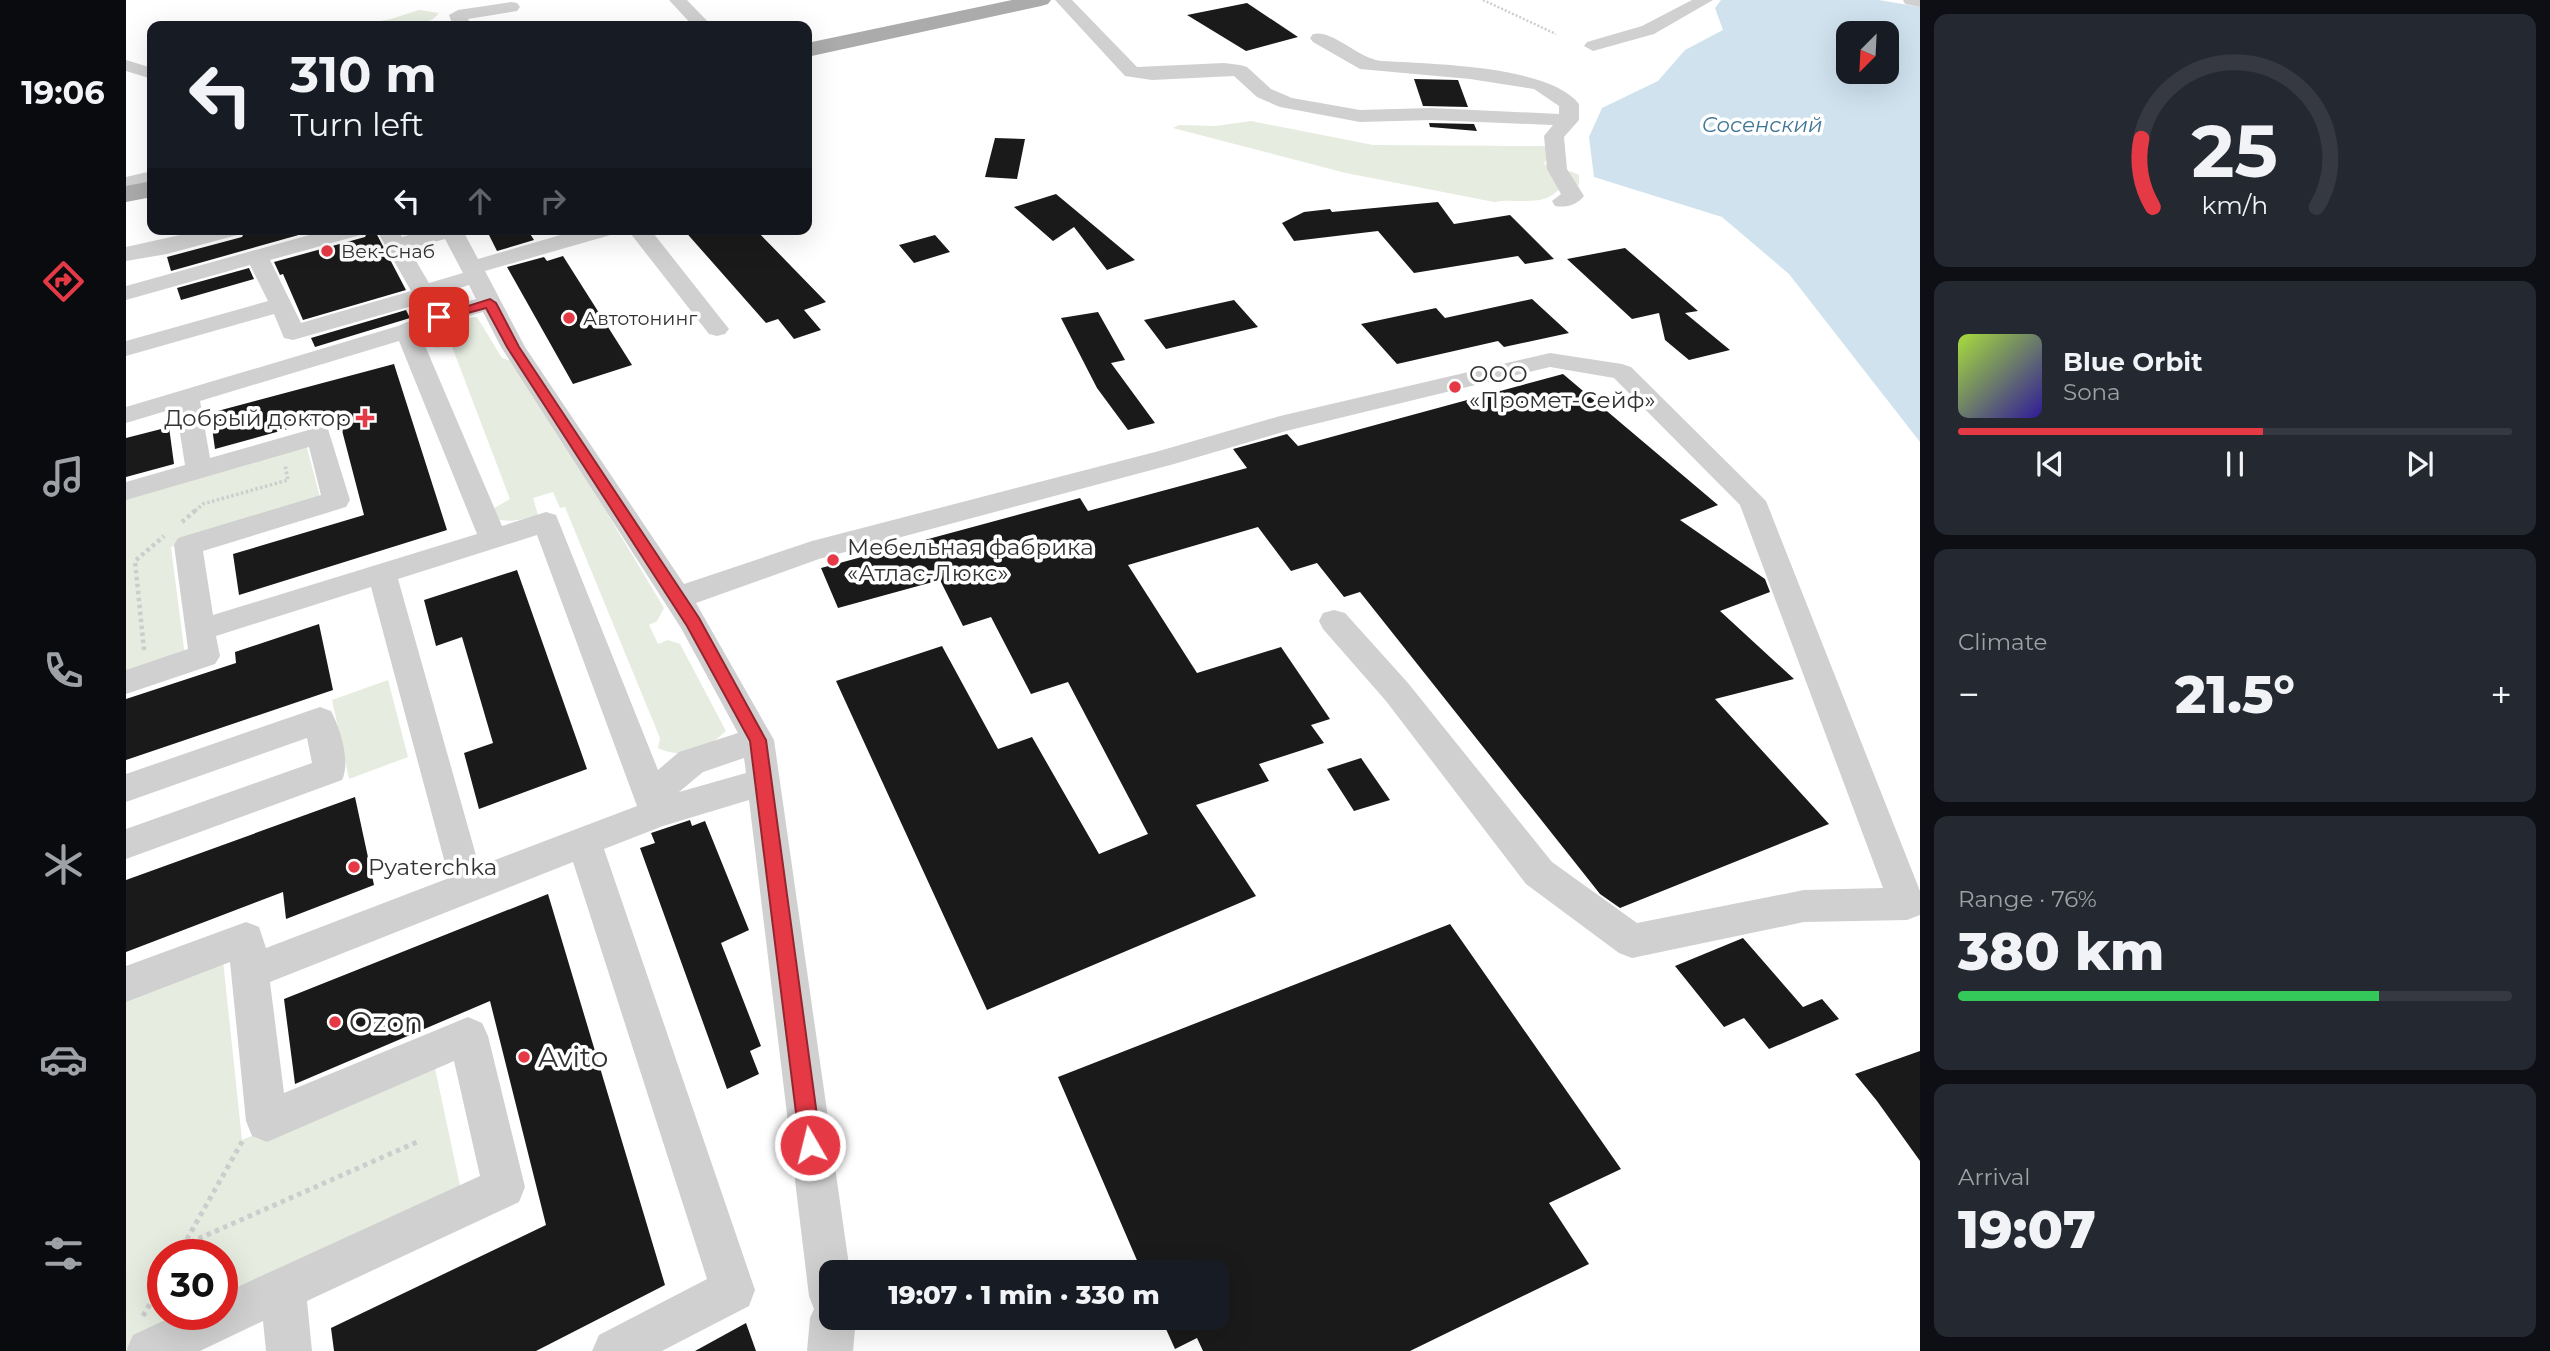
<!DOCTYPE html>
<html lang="en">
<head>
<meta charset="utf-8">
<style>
	body { margin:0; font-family:Montserrat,sans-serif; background:#242831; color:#f1f3f6; height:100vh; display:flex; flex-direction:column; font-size:26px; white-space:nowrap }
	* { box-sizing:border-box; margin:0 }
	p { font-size:23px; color:#9ea1a6 }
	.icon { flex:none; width:38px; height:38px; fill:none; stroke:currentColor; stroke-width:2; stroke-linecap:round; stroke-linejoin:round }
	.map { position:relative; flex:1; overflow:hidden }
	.side { display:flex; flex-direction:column; gap:14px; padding:14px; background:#0d0f14; width:630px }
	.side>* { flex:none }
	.hud { position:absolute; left:21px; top:21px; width:665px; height:214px; border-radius:14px; box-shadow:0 7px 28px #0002; background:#171b24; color:#f1f3f6; overflow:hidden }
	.needle { width:46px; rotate:204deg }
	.tools { position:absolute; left:1710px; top:21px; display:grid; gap:14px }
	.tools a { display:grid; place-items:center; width:63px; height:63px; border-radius:14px; background:#171b24; box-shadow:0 7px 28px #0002; font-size:35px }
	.speed { position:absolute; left:21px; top:1239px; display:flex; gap:14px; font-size:35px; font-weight:700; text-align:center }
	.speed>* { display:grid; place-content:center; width:91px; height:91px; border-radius:50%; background:#171b24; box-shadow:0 7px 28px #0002; line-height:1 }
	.speed .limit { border:10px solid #d22; background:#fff; color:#111 }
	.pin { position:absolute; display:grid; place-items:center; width:60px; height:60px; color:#fff; margin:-30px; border-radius:14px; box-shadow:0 4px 10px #0006 }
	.me { position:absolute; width:77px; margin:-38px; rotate:352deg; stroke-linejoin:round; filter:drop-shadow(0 0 5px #0008) }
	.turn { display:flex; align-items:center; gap:24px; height:147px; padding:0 28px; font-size:32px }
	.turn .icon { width:91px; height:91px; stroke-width:2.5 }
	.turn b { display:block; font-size:49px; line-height:60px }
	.lanes { display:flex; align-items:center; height:66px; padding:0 28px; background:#0003; justify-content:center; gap:35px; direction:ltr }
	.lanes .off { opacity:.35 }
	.big { font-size:52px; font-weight:800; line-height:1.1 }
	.side .card { flex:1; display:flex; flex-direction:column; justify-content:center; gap:10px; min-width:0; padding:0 24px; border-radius:14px; background:#242831 }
	.side .dial { align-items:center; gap:0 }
	.dial svg { height:182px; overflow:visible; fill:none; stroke:#363941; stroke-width:7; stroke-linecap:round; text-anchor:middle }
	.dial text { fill:#f1f3f6; stroke:none }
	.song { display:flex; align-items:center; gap:21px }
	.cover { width:84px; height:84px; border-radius:10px; background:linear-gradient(135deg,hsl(80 70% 55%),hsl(250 70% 35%)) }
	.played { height:7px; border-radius:4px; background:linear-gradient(90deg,#e63946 55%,#363941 55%) }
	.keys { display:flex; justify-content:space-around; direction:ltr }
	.heat { display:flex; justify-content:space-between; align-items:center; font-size:38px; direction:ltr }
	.charge { height:10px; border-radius:5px; background:linear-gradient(90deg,#34c759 76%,#363941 0) }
	.trip { position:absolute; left:693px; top:1260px; width:410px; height:70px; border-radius:14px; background:#171b24; box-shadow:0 7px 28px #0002; font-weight:800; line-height:70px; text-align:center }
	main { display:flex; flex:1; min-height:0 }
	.menu { display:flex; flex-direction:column; width:126px; justify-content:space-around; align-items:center; background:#090b0e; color:#9ea1a6 }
	.menu .icon { width:49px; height:49px }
	.menu .on { color:#e63946 }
	.menu b { font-size:32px; color:#f1f3f6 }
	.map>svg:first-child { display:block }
	.green { fill:#e6ecdf }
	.water { fill:#cfe2ee; fill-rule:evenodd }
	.building { fill:#1a1a1a }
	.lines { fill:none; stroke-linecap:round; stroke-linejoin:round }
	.path-far3 { stroke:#cdcdcd; stroke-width:2.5; stroke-dasharray:2 2; stroke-linecap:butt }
	.path-far2 { stroke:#cdcdcd; stroke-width:3.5; stroke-dasharray:2.5 2.5; stroke-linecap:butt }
	.path-far1 { stroke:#cdcdcd; stroke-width:4.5; stroke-dasharray:3.5 3.5; stroke-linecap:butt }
	.path { stroke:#cdcdcd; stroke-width:5; stroke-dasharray:4.5 4.5; stroke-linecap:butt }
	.minor { fill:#d0d0d0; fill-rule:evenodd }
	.major { fill:#ababab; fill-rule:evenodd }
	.route { fill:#e63946; stroke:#96252e; stroke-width:2 }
	.poi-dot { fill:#e63946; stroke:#fff; stroke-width:2.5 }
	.labels { text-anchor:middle; stroke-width:7; stroke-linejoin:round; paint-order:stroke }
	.far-poi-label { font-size:19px; fill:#333; stroke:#fff; text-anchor:start }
	.far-water-label { font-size:21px; font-style:italic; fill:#3f7597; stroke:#fff }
	.poi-label { font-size:23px; fill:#333; stroke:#fff; text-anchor:start }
	.near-poi-label { font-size:28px; fill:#333; stroke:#fff; text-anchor:start }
</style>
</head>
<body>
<main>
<nav class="menu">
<b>19:06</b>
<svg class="icon on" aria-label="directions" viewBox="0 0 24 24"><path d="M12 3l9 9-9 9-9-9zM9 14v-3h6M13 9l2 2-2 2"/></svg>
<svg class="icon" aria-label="music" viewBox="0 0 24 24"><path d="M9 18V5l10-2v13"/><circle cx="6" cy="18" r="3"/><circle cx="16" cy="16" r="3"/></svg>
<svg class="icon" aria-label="phone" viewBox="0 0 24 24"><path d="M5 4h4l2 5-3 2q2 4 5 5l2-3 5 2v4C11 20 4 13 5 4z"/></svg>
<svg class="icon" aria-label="climate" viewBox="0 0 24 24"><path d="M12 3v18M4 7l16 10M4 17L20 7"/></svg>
<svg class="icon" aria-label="car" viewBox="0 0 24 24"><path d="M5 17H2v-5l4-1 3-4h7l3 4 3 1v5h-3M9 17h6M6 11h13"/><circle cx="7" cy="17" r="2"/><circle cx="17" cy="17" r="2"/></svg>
<svg class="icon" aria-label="filters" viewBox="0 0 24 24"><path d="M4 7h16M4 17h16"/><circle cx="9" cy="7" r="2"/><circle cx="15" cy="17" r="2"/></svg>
</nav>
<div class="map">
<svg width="1794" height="1351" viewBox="0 0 1794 1351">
	<rect width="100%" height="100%" fill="#fff"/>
	<path class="green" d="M293,10L313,13C299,33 247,26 224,26L265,19Z
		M1125,121L1247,145L1417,146L1426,149L1418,164L1440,174L1444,171L1453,175V185L1435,187C1418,209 1392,197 1368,202L1220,173L1047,128L1053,125L1090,126Z
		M351,317L376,358L391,363L538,608L531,621L523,625L532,644L542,640L554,644L600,731C582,749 555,760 532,748L534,738L439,507L434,508L427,492L407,498L412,515C395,520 382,524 365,517V510L384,499L325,344L311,348L302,344L304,331L313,325L332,319Z
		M180,444L195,501L45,547L59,656L0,676V496Z
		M262,680L282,757L223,779L206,700Z
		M96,951L116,1140L307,1059L336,1195L96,1305V1255H37V1314H75L0,1349V988Z"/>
	<path class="water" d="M1595,0H1753L1794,7V442L1663,274L1596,217L1468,177L1463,137L1476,108L1532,81L1559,50L1597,30L1589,8ZM1722,33H1760V72H1722Z"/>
	<path class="building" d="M1121,3L1172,37L1120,51L1061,15Z
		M1288,79L1332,80L1342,107L1297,106Z
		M1303,123L1348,124L1351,131L1304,127Z
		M869,138L899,139L891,179L859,177Z
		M930,194L960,219L1009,260L981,270L948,227L927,241L888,207Z
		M1312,202L1328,224L1384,215L1428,259L1399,264L1392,256L1288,273L1252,231L1168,241L1156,223L1178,212L1204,209L1206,212Z
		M120,229H194L45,271L41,257L116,237Z
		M243,229H248L280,290L177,320L157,274L154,275L148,262L239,237Z
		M360,229H401L408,240L371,251Z
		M557,229H629L700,302L678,310L695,330L668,339L652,319L640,323Z
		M809,235L824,252L788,263L773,245Z
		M1499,248L1572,311L1559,313L1604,350L1563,360L1539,340L1533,313L1506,319L1441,259Z
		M437,256L506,365L447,384L381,267L418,257L421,261Z
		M123,268L128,279L55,300L51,288Z
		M1406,299L1443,333L1378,347L1372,341L1271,364L1235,324L1310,308L1319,318Z
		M1108,300L1132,327L1040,349L1018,320Z
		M280,310L284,318L189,347L185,338Z
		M972,312L999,360L985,363L1029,423L1002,430L971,388L935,318Z
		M268,364L321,530L113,595L107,554L238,515L212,415L89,449L84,413Z
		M1437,374L1592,505L1554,520L1639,579L1644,592L1594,611L1668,679L1589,699L1703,824L1494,908L1474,894L1234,592L1218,597L1191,563L1165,571L1132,527L1002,565L1071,673L1155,647L1204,719L1185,725L1198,743L1133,764L1143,781L1070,805L1130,896L861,1010L710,681L816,646L872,749L906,737L973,854L1022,834L942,682L905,694L865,617L837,626L814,580L712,608L695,568L954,498L962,511L1121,468L1107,449L1161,434L1172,446Z
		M43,427L48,464L0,477V438Z
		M391,570L461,769L353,809L338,753L367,743L336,637L310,646L298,600Z
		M193,624L207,690L0,760V699L110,663L109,652Z
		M1235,758L1264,800L1228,811L1201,769Z
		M229,797L248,885L160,919L157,892L0,952V880Z
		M564,820L566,826L579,821L623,930L595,943L635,1046L624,1051L633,1074L601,1089L514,848L529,843L525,833Z
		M422,894L539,1285L410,1351H208L205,1328L420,1225L364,1001L169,1084L158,999Z
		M1324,924L1495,1169L1423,1203L1463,1264L1284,1351H1077L1071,1338L1049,1349L1035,1318H1090V1272H1016L932,1077Z
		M1617,938L1677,1007L1696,999L1713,1019L1643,1049L1618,1018L1598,1027L1549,966Z
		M1794,1051V1161L1751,1101L1729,1074Z
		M620,1323L630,1351H569Z"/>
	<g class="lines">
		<path class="path-far3" d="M1357,0L1430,34"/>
		<path class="path-far2" d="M69,511L77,504L162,480L159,465"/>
		<path class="path-far1" d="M56,522L71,509
			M18,650L9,561L38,536"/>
		<path class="path" d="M56,1246L291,1142
			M52,1255L117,1140
			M17,1316L37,1282"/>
		<path class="minor" d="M543,0H561L586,26H567Z
			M929,0H946L1011,67L1098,63L1114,65L1121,67L1145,89L1166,98L1234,110L1305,108L1433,114V106L1408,89L1344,79L1234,69L1187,42L1184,38L1187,34C1207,29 1232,59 1256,61C1303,64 1423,65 1453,104V120L1438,137L1441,169L1458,196C1451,205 1440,208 1429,206L1426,201L1435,194L1421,169L1418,136L1427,125L1305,120L1234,122L1154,107L1131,97L1108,76L1026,80L999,76Z
			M1566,0H1587L1528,34L1467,51L1458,46L1461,42L1516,26Z
			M1777,0H1794V7L1779,4Z
			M385,2L391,3L394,7L391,11L342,19L345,26H327L323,15L332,10Z
			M0,60L26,68V79L0,71Z
			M26,171V183L0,189V177Z
			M81,229H118L115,234L41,254L0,261V247Z
			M205,229H241L238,234L144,260L175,323L285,291L250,229H272L276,237L303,229H336L352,259L455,229H491L488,234L359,271L399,347L558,584L686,541L1033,451L1154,416L1424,353L1496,364L1505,367L1640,501L1794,891V915L1781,920L1678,922L1506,958L1493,953L1400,884L1260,701L1197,629L1193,621L1197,613L1208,610L1219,613L1282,683L1426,862L1511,923L1678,890L1757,888L1614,505L1488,378L1424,367L1160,431L1048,464L693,559L570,603L648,740L724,1272H705V1318H730L727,1351H681L684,1318L688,1309L683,1296L623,800L537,826L478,849L629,1290L623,1306L536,1351H466L473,1335L581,1279L447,862L144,982L158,1093L342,1017L356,1023L362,1036L399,1187L393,1202L181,1301L186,1351H140L137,1321L74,1351H0L7,1335L52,1314H96V1294L354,1176L328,1061L141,1142L126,1136L120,1121L104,962L0,1002V966L120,922L133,927L140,948L323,878L245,587L90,636L94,656L89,664L0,694V670L62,649L48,545L52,538L195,495L183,447L0,500V482L59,465L50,408L0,423V407L272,326L305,312L350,299L343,285L305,297L300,302L167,340L158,338L148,314L0,356V341L142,301L124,265L0,300V286ZM319,239L337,273L303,283L283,249ZM357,312L375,347L555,628L612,733L553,752L532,770L430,515L420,512L376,526L294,334L321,322ZM273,341L351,534L87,615L77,551L220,507L224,500L202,429L193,427L84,458L74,401ZM411,535L511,806L353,866L272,579ZM618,758L620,773L553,792L577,772Z
			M501,229H524L599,324L603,329L599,334L591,336L583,334Z
			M194,707L205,711C214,728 225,762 216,780L0,859V829L186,763L181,738L0,802V774Z"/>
		<path class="major" d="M886,0H925L922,4L915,6L681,57V43Z
			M26,181V197L0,202V186Z"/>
	</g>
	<path class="route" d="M364,299L370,303L393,347L573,618L640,740L695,1145L692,1153L684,1156L677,1153L674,1145L624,741L561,626L381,347L360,308L313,321L307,317Z"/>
	<g class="poi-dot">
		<circle cx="201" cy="251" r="7"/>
		<circle cx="443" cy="318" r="7"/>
		<circle cx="1329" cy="387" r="7"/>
		<path d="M235.5 407.5h7v7h7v7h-7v7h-7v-7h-7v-7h7z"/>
		<circle cx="707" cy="560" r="7"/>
		<circle cx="228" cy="867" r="7"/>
		<circle cx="209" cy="1022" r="7"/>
		<circle cx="398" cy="1057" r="7"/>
	</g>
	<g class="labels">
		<g class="far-poi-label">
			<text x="215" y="258">Век-Снаб</text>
			<text x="457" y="325">Автотонинг</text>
		</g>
		<g class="far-water-label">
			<text x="1636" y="132">Сосенский</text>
		</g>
		<g class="poi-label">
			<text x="1343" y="382">ООО<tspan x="1343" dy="26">«Промет-Сейф»</tspan></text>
			<text x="225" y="426" text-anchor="end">Добрый доктор</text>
			<text x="721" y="555">Мебельная фабрика<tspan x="721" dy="26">«Атлас-Люкс»</tspan></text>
			<text x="242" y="875">Pyaterchka</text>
		</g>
		<g class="near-poi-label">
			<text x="223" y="1032">Ozon</text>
			<text x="412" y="1067">Avito</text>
		</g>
	</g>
</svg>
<div class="tools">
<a><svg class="needle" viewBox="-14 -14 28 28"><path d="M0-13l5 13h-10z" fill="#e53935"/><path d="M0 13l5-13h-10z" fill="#9ea1a6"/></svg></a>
</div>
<div class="speed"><div class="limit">30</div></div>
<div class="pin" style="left:313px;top:317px;background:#d93025"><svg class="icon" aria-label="arrive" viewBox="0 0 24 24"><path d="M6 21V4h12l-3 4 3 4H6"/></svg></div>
<svg class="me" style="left:684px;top:1145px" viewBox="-20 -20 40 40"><circle r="17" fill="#e63946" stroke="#fff" stroke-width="3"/><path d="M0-11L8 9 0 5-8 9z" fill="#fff"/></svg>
<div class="trip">19:07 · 1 min · 330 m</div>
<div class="hud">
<div class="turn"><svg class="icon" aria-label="left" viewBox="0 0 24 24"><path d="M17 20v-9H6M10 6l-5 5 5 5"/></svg><div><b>310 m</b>Turn left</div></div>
<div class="lanes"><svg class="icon" aria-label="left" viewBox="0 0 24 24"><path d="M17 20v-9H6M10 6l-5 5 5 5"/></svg><svg class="icon off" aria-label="ahead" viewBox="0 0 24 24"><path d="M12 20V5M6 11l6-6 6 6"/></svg><svg class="icon off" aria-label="right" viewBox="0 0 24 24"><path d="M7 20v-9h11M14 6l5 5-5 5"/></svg></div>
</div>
</div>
<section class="side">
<div class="card dial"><svg viewBox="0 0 100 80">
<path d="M14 69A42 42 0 1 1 86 69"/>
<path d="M14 69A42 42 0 0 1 9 39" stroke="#e63946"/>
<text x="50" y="56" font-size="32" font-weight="700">25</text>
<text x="50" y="72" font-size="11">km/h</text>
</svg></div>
<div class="card">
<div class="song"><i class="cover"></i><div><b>Blue Orbit</b><p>Sona</p></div></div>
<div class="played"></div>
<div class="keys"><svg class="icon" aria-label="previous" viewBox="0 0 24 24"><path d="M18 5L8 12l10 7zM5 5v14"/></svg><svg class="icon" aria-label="pause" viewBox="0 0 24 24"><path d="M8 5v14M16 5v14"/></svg><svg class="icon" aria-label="next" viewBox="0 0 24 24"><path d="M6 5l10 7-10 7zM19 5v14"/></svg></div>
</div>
<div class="card"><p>Climate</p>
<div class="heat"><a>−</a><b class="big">21.5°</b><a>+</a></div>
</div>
<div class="card"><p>Range · 76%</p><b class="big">380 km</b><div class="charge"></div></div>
<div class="card"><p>Arrival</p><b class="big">19:07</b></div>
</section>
</main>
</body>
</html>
